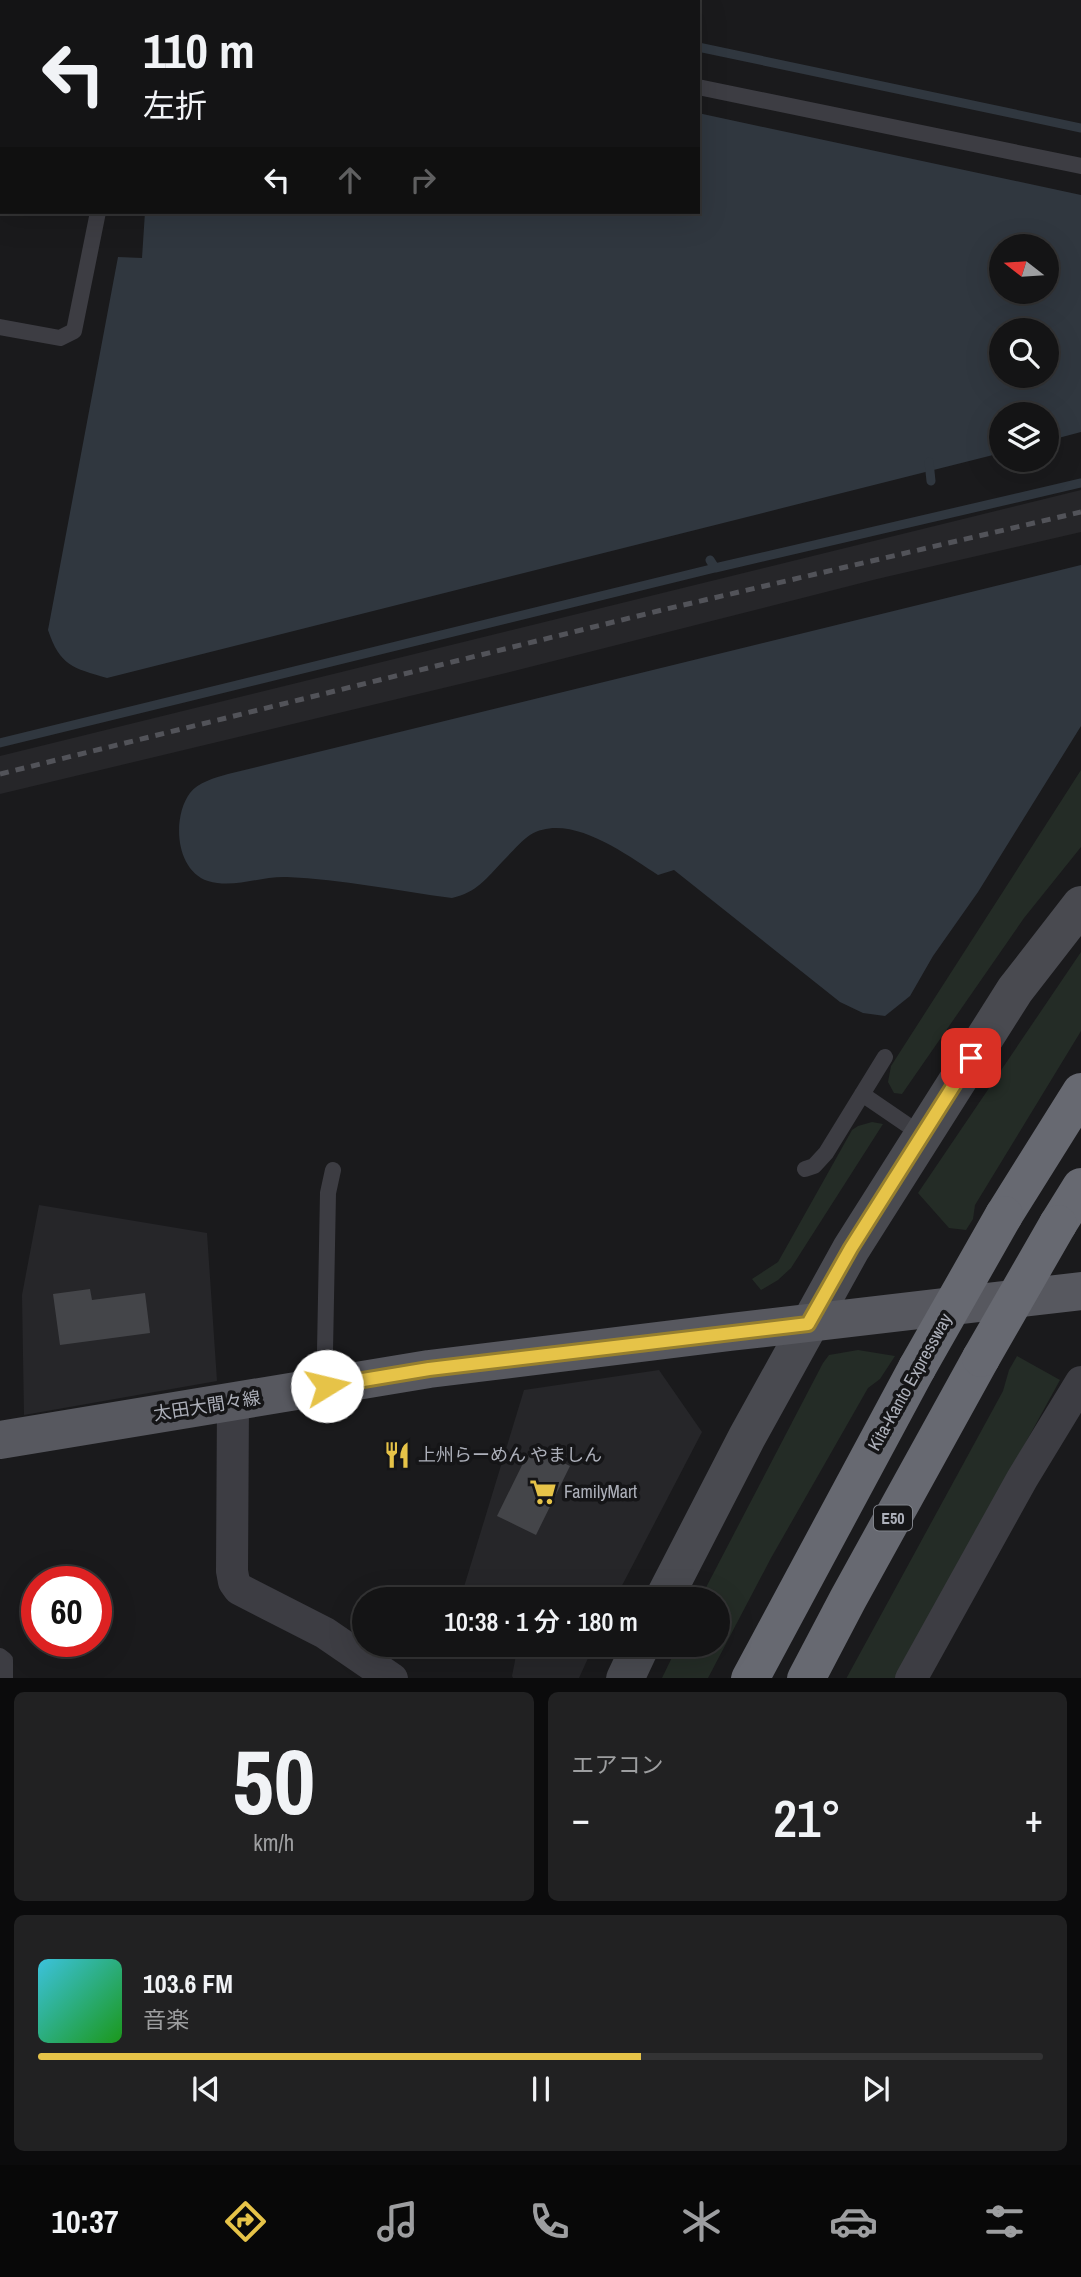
<!DOCTYPE html>
<html lang="ja">
<head>
<meta charset="utf-8">
<style>
	body { margin:0; font-family:"Archivo Narrow","Noto Sans JP",sans-serif; background:#212122; color:#f1f3f6; height:100vh; display:flex; flex-direction:column; font-size:26px; white-space:nowrap }
	* { box-sizing:border-box; margin:0 }
	p { font-size:23px; color:#9d9ea0 }
	.icon { flex:none; width:38px; height:38px; fill:none; stroke:currentColor; stroke-width:2; stroke-linecap:round; stroke-linejoin:round }
	.map { position:relative; height:1678px; overflow:hidden }
	.drawer { display:flex; flex-direction:column; gap:14px; padding:14px; background:#0b0b0c; flex:1 }
	.drawer>* { flex:none }
	.top-card { position:absolute; left:0px; top:0px; width:700px; height:214px; box-shadow:0 7px 28px #0002,0 0 0 2px #333334; background:#141415; color:#f1f3f6; overflow:hidden }
	.needle { width:46px; rotate:287deg }
	.fabs { position:absolute; left:989px; top:234px; display:grid; gap:14px }
	.fabs a { display:grid; place-items:center; width:70px; height:70px; border-radius:50%; background:#141415; box-shadow:0 7px 28px #0002,0 0 0 2px #333334; font-size:35px }
	.speed { position:absolute; left:21px; top:1566px; display:flex; gap:14px; font-size:35px; font-weight:700; text-align:center }
	.speed>* { display:grid; place-content:center; width:91px; height:91px; border-radius:50%; background:#141415; box-shadow:0 7px 28px #0002,0 0 0 2px #333334; line-height:1 }
	.speed .limit { border:10px solid #d22; background:#fff; color:#111 }
	.pin { position:absolute; display:grid; place-items:center; width:60px; height:60px; color:#fff; margin:-30px; border-radius:14px; box-shadow:0 4px 10px #0006 }
	.me { position:absolute; width:77px; margin:-38px; rotate:81deg; stroke-linejoin:round; filter:drop-shadow(0 0 5px #0008) }
	.turn { display:flex; align-items:center; gap:24px; height:147px; padding:0 28px; font-size:32px }
	.turn .icon { width:91px; height:91px; stroke-width:2.5 }
	.turn b { display:block; font-size:49px; line-height:60px }
	.lanes { display:flex; align-items:center; height:66px; padding:0 28px; background:#0003; justify-content:center; gap:35px; direction:ltr }
	.lanes .off { opacity:.35 }
	.big { font-size:52px; font-weight:600; line-height:1.1 }
	.drawer .card { flex:1; display:flex; flex-direction:column; justify-content:center; gap:10px; min-width:0; padding:0 24px; border-radius:10px; background:#212122 }
	.drawer .dial { align-items:center; gap:0 }
	.dial b { font-size:91px; line-height:1 }
	.song { display:flex; align-items:center; gap:21px }
	.cover { width:84px; height:84px; border-radius:10px; background:linear-gradient(135deg,hsl(190 70% 55%),hsl(120 70% 35%)) }
	.played { height:7px; border-radius:4px; background:linear-gradient(90deg,#e6c348 60%,#333334 60%) }
	.keys { display:flex; justify-content:space-around; direction:ltr }
	.heat { display:flex; justify-content:space-between; align-items:center; font-size:38px; direction:ltr }
	.drawer .tiles { flex:1; display:grid; gap:14px; grid-template-columns:1fr 1fr }
	.card:last-child { grid-column:span 2 }
	.trip { position:absolute; left:352px; top:1587px; width:378px; height:70px; border-radius:35px; background:#141415; box-shadow:0 7px 28px #0002,0 0 0 2px #333334; font-weight:600; line-height:70px; text-align:center }
	.menu { display:flex; height:112px; justify-content:space-around; align-items:center; background:#080808; color:#9d9ea0 }
	.menu .icon { width:49px; height:49px }
	.menu .selected { color:#e6c348 }
	.menu b { font-size:32px; color:#f1f3f6 }
	.map>svg:first-child { display:block }
	.built { fill:#262629 }
	.green { fill:#242c26 }
	.water { fill:#30373f; fill-rule:evenodd }
	.lines { fill:none; stroke-linecap:round; stroke-linejoin:round }
	.stream { stroke:#30373f; stroke-width:9 }
	.building { fill:#444549 }
	.lane { stroke:#3d3d43; stroke-width:16 }
	.street { stroke:#3d3d43; stroke-width:32 }
	.secondary { stroke:#494a50; stroke-width:38 }
	.primary { stroke:#57585f; stroke-width:38 }
	.highway { stroke:#676971; stroke-width:38 }
	.rail { stroke:#525359; stroke-width:5; stroke-dasharray:9 7; stroke-linecap:butt }
	.highway-bridge { stroke:#676971; stroke-width:38 }
	.route-casing { stroke:#967f2f; stroke-width:18 }
	.route { stroke:#e6c348; stroke-width:12 }
	.labels { text-anchor:middle; stroke-width:7; stroke-linejoin:round; paint-order:stroke }
	.shield { fill:#151517; stroke:#7f8289; stroke-width:2 }
	.shield-label { font-size:16px; font-weight:bold; fill:#adb0ba }
	.street-label { font-size:18px; fill:#adb0ba; stroke:#151517 }
	.poi-label { font-size:18px; fill:#adb0ba; stroke:#151517; text-anchor:start }
</style>
</head>
<body>
<div class="map">
<svg width="1081" height="1679" viewBox="0 0 1081 1679">
	<rect width="100%" height="100%" fill="#1a1a1c"/>
	<path class="built" d="M1081,490V532L877,579L506,673L0,794V756Z
		M39,1205L207,1233L217,1381L24,1415L22,1295Z
		M659,1370L702,1432L615,1599L460,1600L524,1390Z
		M518,1645H594L579,1678H513L512,1676Z"/>
	<path class="green" d="M1081,770V847L1024,918L902,1094L894,1093L888,1082L891,1066Z
		M1081,952V1031L975,1205L973,1219L966,1230L949,1228L918,1193Z
		M872,1122L883,1124L791,1268L778,1280L761,1290L752,1279L778,1262L852,1130L858,1126Z
		M858,1350L895,1356L880,1379L868,1388L771,1558L708,1678H662L678,1645H718V1600L700,1599L823,1363L829,1355Z
		M1017,1356L1060,1380L1043,1411L896,1678L846,1679L1003,1391L1009,1370Z"/>
	<path class="water" d="M698,113L1081,195V432L1047,441L1046,415H1001V453L107,678C73,668 60,666 48,630L118,257L142,258L145,212H698ZM1001,247H1046V292H1001ZM1001,331H1046V376H1001Z
		M1081,565V726L978,892L933,956L910,996L885,1016L863,1013L840,1002L674,870L658,875C627,855 569,811 530,835C521,841 511,853 503,861C486,879 477,892 452,898C397,891 342,879 287,877C260,876 234,889 208,881C175,870 172,817 190,793C198,782 215,778 228,774Z"/>
	<g class="lines">
		<path class="stream" d="M472,0L481,2
			M698,47L1081,128
			M929,462L931,481
			M715,568L1081,483
			M0,743L715,568L710,560"/>
	</g>
	<path class="building" d="M90,1289L92,1300L145,1293L150,1333L60,1345L53,1294Z
		M531,1447L570,1466L536,1535L497,1516Z"/>
	<g class="lines">
		<path class="lane" d="M280,0L288,2
			M142,2L143,0
			M698,87L1081,166
			M0,327L60,338L74,331L98,212
			M862,1094L922,1135
			M805,1169L814,1166L826,1153L885,1057
			M327,1386L325,1351L328,1193L333,1170
			M0,1656L5,1660V1679"/>
		<path class="street" d="M233,1402L232,1571L234,1582L239,1589L325,1633L392,1679
			M911,1679L1022,1479L1081,1382"/>
		<path class="secondary" d="M663,1600L747,1437L851,1249L1015,990L1081,905
			M625,1679L641,1645"/>
		<path class="primary" d="M0,1440L429,1369L730,1332L1081,1291"/>
		<path class="highway" d="M1004,1215L1081,1092
			M1058,1224L1081,1187
			M750,1679L917,1368
			M806,1679L848,1599L981,1358"/>
		<path class="rail" d="M0,774L662,610L1081,512"/>
		<path class="highway-bridge" d="M981,1358L1058,1224
			M917,1368L1004,1215"/>
	</g>
	<g class="lines">
		<defs>
			<path id="route" d="M327,1386L429,1369L808,1324L851,1248L971,1058"/>
		</defs>
		<use href="#route" class="route-casing"/>
		<use href="#route" class="route"/>
	</g>
	<defs>
		<symbol id="restaurant-bare" viewBox="-9 -9 18 18"><path d="M-5-6h1v4h1v-4h1v4h1v-4h1v5L-1.5 .5V6h-2V.5L-5-1ZM5-6V6H3V1.5H1.5Q1.5-4 5-6Z" fill="#e6c348" stroke="#151517" stroke-width="2.5" paint-order="stroke"/></symbol>
		<symbol id="supermarket-bare" viewBox="-9 -9 18 18"><path d="M-6-5.5h2.5l.6 2H6L4.5 2H-2.5L-4.4-4H-6ZM-1.5 3.2a1.3 1.3 0 1 0 .1 0ZM3 3.2a1.3 1.3 0 1 0 .1 0Z" fill="#e6c348" stroke="#151517" stroke-width="2.5" paint-order="stroke"/></symbol>
	</defs>
	<g fill-rule="evenodd">
		<use href="#restaurant-bare" x="378" y="1436" width="38" height="38"/>
		<use href="#supermarket-bare" x="524" y="1473" width="38" height="38"/>
	</g>
	<g class="labels">
		<rect class="shield" x="874" y="1505.5" width="38" height="25" rx="5"/>
		<g class="shield-label">
			<text x="893" y="1524">E50</text>
		</g>
		<g class="street-label">
			<text transform="translate(910 1382) rotate(-61)" y="6">Kita-Kanto Expressway</text>
			<text transform="translate(207 1406) rotate(-9)" y="6">太田大間々線</text>
		</g>
		<g class="poi-label">
			<text x="418" y="1461">上州らーめん やましん</text>
			<text x="564" y="1498">FamilyMart</text>
		</g>
	</g>
</svg>
<div class="fabs">
<a><svg class="needle" viewBox="-14 -14 28 28"><path d="M0-13l5 13h-10z" fill="#e53935"/><path d="M0 13l5-13h-10z" fill="#9d9ea0"/></svg></a>
<a><svg class="icon" aria-label="search" viewBox="0 0 24 24"><circle cx="10" cy="10" r="6"/><path d="M15 15l6 6"/></svg></a>
<a><svg class="icon" aria-label="layers" viewBox="0 0 24 24"><path d="M12 4l9 5-9 5-9-5zM3 14l9 5 9-5"/></svg></a>
</div>
<div class="speed"><div class="limit">60</div></div>
<div class="pin" style="left:971px;top:1058px;background:#d93025"><svg class="icon" aria-label="arrive" viewBox="0 0 24 24"><path d="M6 21V4h12l-3 4 3 4H6"/></svg></div>
<svg class="me" style="left:327px;top:1386px" viewBox="-20 -20 40 40"><circle r="19" fill="#fff"/><path d="M0-13L10 11 0 6-10 11z" fill="#e6c348"/></svg>
<div class="trip">10:38 · 1 分 · 180 m</div>
<div class="top-card">
<div class="turn"><svg class="icon" aria-label="left" viewBox="0 0 24 24"><path d="M17 20v-9H6M10 6l-5 5 5 5"/></svg><div><b>110 m</b>左折</div></div>
<div class="lanes"><svg class="icon" aria-label="left" viewBox="0 0 24 24"><path d="M17 20v-9H6M10 6l-5 5 5 5"/></svg><svg class="icon off" aria-label="ahead" viewBox="0 0 24 24"><path d="M12 20V5M6 11l6-6 6 6"/></svg><svg class="icon off" aria-label="right" viewBox="0 0 24 24"><path d="M7 20v-9h11M14 6l5 5-5 5"/></svg></div>
</div>
</div>
<section class="drawer">
<div class="tiles">
<div class="card dial"><b>50</b><p>km/h</p></div>
<div class="card"><p>エアコン</p>
<div class="heat"><a>−</a><b class="big">21°</b><a>+</a></div>
</div>
<div class="card">
<div class="song"><i class="cover"></i><div><b>103.6 FM</b><p>音楽</p></div></div>
<div class="played"></div>
<div class="keys"><svg class="icon" aria-label="previous" viewBox="0 0 24 24"><path d="M18 5L8 12l10 7zM5 5v14"/></svg><svg class="icon" aria-label="pause" viewBox="0 0 24 24"><path d="M8 5v14M16 5v14"/></svg><svg class="icon" aria-label="next" viewBox="0 0 24 24"><path d="M6 5l10 7-10 7zM19 5v14"/></svg></div>
</div>
</div>
</section>
<nav class="menu">
<b>10:37</b>
<svg class="icon selected" aria-label="directions" viewBox="0 0 24 24"><path d="M12 3l9 9-9 9-9-9zM9 14v-3h6M13 9l2 2-2 2"/></svg>
<svg class="icon" aria-label="music" viewBox="0 0 24 24"><path d="M9 18V5l10-2v13"/><circle cx="6" cy="18" r="3"/><circle cx="16" cy="16" r="3"/></svg>
<svg class="icon" aria-label="phone" viewBox="0 0 24 24"><path d="M5 4h4l2 5-3 2q2 4 5 5l2-3 5 2v4C11 20 4 13 5 4z"/></svg>
<svg class="icon" aria-label="climate" viewBox="0 0 24 24"><path d="M12 3v18M4 7l16 10M4 17L20 7"/></svg>
<svg class="icon" aria-label="car" viewBox="0 0 24 24"><path d="M5 17H2v-5l4-1 3-4h7l3 4 3 1v5h-3M9 17h6M6 11h13"/><circle cx="7" cy="17" r="2"/><circle cx="17" cy="17" r="2"/></svg>
<svg class="icon" aria-label="filters" viewBox="0 0 24 24"><path d="M4 7h16M4 17h16"/><circle cx="9" cy="7" r="2"/><circle cx="15" cy="17" r="2"/></svg>
</nav>
</body>
</html>
